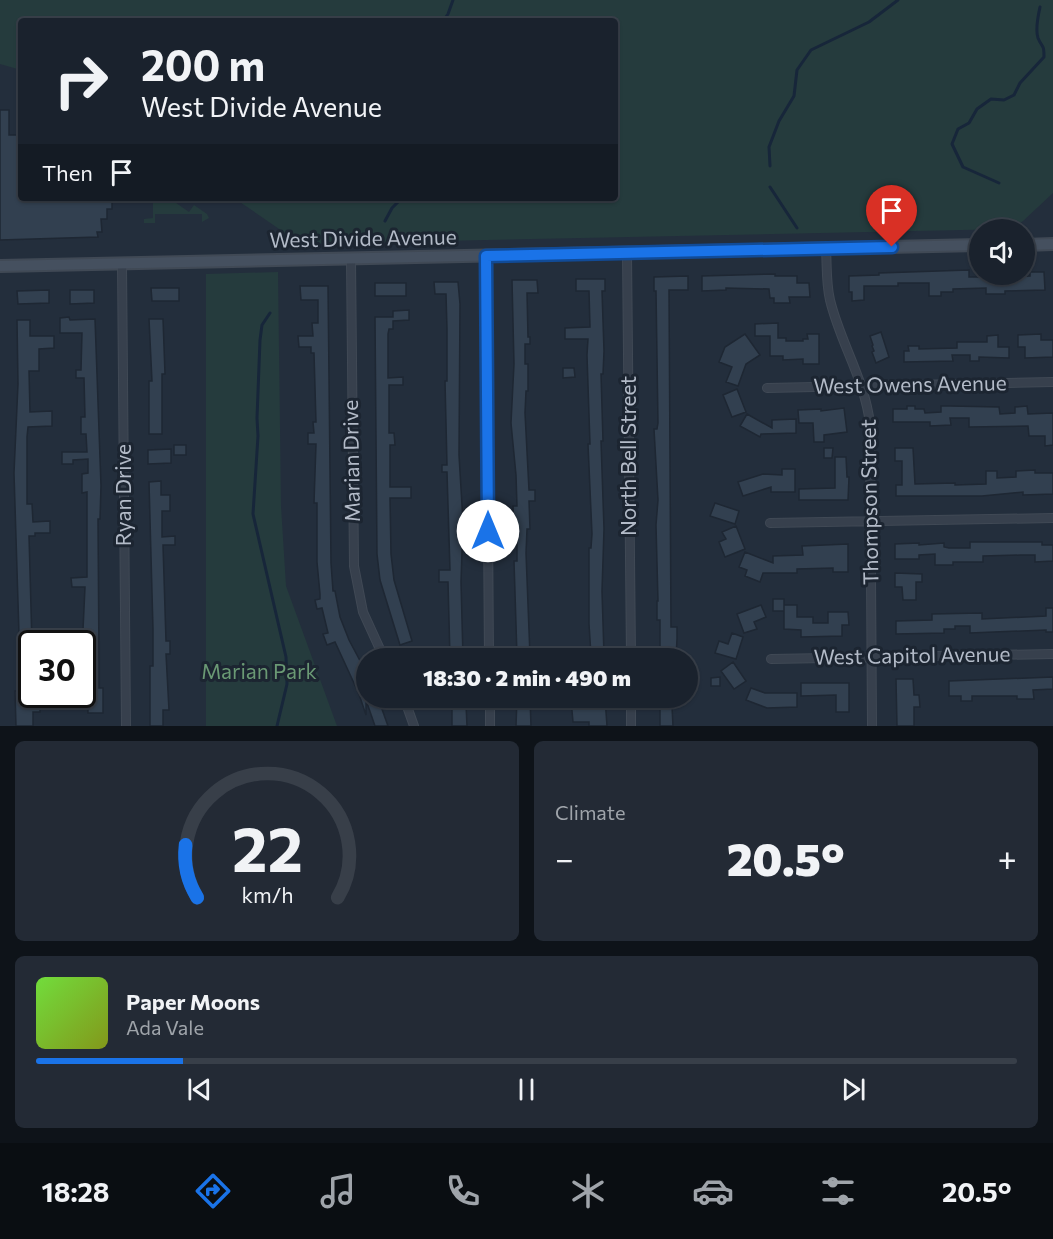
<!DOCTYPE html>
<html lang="en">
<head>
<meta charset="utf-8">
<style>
	body { margin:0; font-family:Commissioner,sans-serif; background:#232a35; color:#f1f3f6; height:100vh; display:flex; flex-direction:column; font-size:22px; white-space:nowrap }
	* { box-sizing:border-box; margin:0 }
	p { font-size:20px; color:#9fa4aa }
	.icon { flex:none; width:33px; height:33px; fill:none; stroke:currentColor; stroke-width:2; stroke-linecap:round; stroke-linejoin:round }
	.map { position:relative; height:726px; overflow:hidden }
	.side { display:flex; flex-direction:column; gap:15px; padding:15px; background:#0e1319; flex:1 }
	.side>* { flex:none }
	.top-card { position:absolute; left:18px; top:18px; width:600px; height:183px; border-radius:6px; box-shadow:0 2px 4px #0004,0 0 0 2px #383f49; background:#1a222d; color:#f1f3f6; overflow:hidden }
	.buttons { position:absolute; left:969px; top:219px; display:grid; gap:12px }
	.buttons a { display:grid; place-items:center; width:66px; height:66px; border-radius:50%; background:#1a222d; box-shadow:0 2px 4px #0004,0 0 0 2px #383f49; font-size:30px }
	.speed { position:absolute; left:18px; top:630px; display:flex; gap:12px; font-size:30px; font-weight:700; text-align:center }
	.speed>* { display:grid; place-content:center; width:78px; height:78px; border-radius:50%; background:#1a222d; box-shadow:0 2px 4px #0004,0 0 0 2px #383f49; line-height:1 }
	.speed .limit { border:3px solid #111; border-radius:9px; background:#fff; color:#111 }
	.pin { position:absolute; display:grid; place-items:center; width:51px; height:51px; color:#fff; margin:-62px -26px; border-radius:50% 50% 50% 0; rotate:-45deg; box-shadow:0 0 6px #0007 }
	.pin .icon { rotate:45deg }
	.me { position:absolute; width:66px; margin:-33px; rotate:0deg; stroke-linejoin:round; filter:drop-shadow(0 0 4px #0008) }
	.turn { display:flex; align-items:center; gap:21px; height:126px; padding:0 24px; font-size:27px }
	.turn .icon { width:78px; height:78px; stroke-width:2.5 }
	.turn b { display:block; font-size:42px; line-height:51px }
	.then { display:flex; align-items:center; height:57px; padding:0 24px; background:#0003; gap:12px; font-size:22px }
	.big { font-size:45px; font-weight:800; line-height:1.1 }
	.side .widget { flex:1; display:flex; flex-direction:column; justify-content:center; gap:9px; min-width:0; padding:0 21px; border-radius:9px; background:#232a35 }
	.side .dial { align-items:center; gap:0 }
	.dial svg { height:156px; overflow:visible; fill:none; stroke:#383f49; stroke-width:7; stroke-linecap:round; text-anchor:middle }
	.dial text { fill:#f1f3f6; stroke:none }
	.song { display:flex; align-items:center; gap:18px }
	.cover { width:72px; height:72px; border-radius:9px; background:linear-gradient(135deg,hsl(100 70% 55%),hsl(70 70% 35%)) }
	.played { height:6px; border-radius:3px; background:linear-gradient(90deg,#1a73e8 15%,#383f49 15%) }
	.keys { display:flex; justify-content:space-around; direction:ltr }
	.heat { display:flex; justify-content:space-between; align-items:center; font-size:33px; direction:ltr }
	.side .tiles { flex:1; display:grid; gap:15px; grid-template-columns:1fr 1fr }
	.widget:last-child { grid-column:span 2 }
	.trip { position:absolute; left:356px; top:648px; width:342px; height:60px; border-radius:30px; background:#1a222d; box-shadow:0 2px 4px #0004,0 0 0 2px #383f49; font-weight:800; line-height:60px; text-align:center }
	.tabs { display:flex; height:96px; justify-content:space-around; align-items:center; background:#0a0e12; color:#9fa4aa }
	.tabs .icon { width:42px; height:42px }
	.tabs .selected { color:#1a73e8 }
	.tabs b { font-size:27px; color:#f1f3f6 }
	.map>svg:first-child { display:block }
	.green { fill:#253b3d }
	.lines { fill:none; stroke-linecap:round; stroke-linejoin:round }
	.stream { stroke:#17263a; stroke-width:3 }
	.building { fill:#324050; stroke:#1e2733; stroke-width:1.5 }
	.street-casing { stroke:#404955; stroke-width:10 }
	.secondary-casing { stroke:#404955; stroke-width:14 }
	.street { stroke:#37404d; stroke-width:8 }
	.secondary { stroke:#45505f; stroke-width:10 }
	.route-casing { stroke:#114b97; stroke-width:15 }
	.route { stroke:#1a73e8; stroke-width:10 }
	.labels { text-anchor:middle; stroke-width:6; stroke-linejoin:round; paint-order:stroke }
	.street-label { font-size:21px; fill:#b3bbc8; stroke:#1c2531 }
	.park-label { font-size:21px; fill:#6a9974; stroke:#1c2531 }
</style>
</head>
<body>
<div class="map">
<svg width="1053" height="726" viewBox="0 0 1053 726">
	<rect width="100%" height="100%" fill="#232e3c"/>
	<path class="green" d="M0,0H1053V193L1023,221L1010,229L301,244L234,198H615V21H21V70L0,64Z
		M153,198H169L189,212L194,205L207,214L209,218L202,222V214H155V223H144V219L153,218Z
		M278,272L281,506L286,586L337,726H206V274Z"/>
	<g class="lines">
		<path class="stream" d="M443,21L448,14L453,0
			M770,166L769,147L779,121L794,96L797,70L811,50L869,22L898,0
			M999,183L963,167L952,144L958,129L969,123L977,109L991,99L1004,100L1014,95L1020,83L1044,57C1044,43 1042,48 1038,38C1035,29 1038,16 1040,7
			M770,187L797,228
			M385,221L392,208L402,198
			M270,313L262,325L260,340L257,418L258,436L253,514L286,657L287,684L277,726"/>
	</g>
	<path class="building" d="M0,110H9V135H21V198H112V209H107V219H101L102,232H97L98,237L0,240Z
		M969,270V277H993V274H1005V277L1030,276V272H1044L1045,290L1005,291V294H986V288L953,289V292H941V296H929V283H898V286H864V300L852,301V292H849V276L879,275V273Z
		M775,274V276H797V283H809L810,297H789L790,303H774V298H770L769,289L726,288V290L702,291V276Z
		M688,276V290H669L671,627H677V639L676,658H660V620H657V601H658L656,525L658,500L654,429H657L658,423L656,291H654V277Z
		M576,279H605V291H602L604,351L603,374H601L603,441H601L604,529L602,591L604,655H591L589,624V548H591L592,534L588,444H590L587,355L588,339H565V328L590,327L589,291H576Z
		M512,280H537L538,293H527L528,337H530V344H525V364H528V391H526L525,413L529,490H535V501H529L530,529H527L526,553L530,656H517L514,561H517V530H514L513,506H517L516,475L511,423L514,364Z
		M434,282H458L460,304L459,455L463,522L461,582L463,658H450L448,582H439V570H450L447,472H442V465H447L445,381H447V329L446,294H435Z
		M375,283H406V296H375Z
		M300,286H328L331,563L333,591H335L340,617L349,640L366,672V698H378L388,726H375L366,700V715L359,694L335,642L327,645L323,634L328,633L322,608L317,609L315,600L320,599V594L317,562V503H314L316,444H308V433H314L313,422H316L314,353H311V347H299L298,336H313L312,323H318V300H301Z
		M151,288H179V301H152Z
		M49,290V303L18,304L17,291Z
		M70,290H94V303L70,304Z
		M409,310V320L393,321V329H389L388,334V378L403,377V385H389V433H394L395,445H390V487H411V498H390L391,554L394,580L412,641L400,645L380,580L377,554L375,317H393V311Z
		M69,317L70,320L95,319L101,486L100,519H98L99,661V688H103V713H88L86,630H83L85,587H72L71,578L87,577V492L82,493V474L88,473V459L73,460V464H62V452H87L86,434H81V417H85L84,378H76V370H81L82,333H60V318Z
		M149,319H163L165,374H162V434H149V381H152Z
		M17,320H30V336H54V348L39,349V371H29L30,412L52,411V426L28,427L27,437V504H32L33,522L50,521V533H35V536H29L32,644V694H34V703L40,702V712H33V726H16L15,691H19V634L14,473L18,384Z
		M778,323V338H786V341H803V339H808L807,334H819V364H803V359L783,360V356H770V336H755V324Z
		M881,332L889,357L876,363L872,352L874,351L872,346L873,345L870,336Z
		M745,334L760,355L746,364L738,386L726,382L732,367L719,362L725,347Z
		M1041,334V340H1053V357L1025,358V347H1018V335Z
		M998,335V347H1009V358L979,357V361H970V355H952L953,361L904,362V351H909L908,346H919V349L957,348V342H987V336Z
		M563,368H574L575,377L563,378Z
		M737,389L746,412L732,417L723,395Z
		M907,406H915V409H924L925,413L941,412V406H950L999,407L1000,414L1015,413V407L1027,406L1028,414L1053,413V445L1045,446V436H1029L1028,426L969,427V418H950L951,425L930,426V422H893V409H907Z
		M844,408L847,432L824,435V442H814L813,423H799L798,410L821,409V411Z
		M747,414L772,428V420L796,419V433L761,434L760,437L740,426Z
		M174,445H186V455H174Z
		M824,448H833L832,458H824Z
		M895,448H913L915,484L955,483V485L986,484V471H997V478L1016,477V471L1035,470V473H1053V494L1023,495V492L982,496H896V485H902V461H895Z
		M171,449V463L148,464V450Z
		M835,457H846L847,477H849L848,500H799V489L835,488Z
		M782,469H795V492H771V487L743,496L738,482L763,474L782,475Z
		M161,481V495H170V511H162V537L175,536V545H163L166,641H170V654H166L169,710H163V726H150V666H153V629L149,482Z
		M715,503L739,511L735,524L710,516Z
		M736,526L745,549L725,557L719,542L726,539L722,532Z
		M970,542H1042V545H1053V561L1035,562V555H1021L983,556V562H953V565H935V554L919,555V559H895V544L919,543V545L944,543V547L949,548H970Z
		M848,544V572H833V568L797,569V573H763L760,582L745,576L747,570L739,567L745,552L773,563V556L803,555L802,546Z
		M895,573L922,574V582H916V600H903L902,587H895Z
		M773,599H784V611H773Z
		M761,605L766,617L754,622L757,629L744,633L737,614Z
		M784,605H797V617H813V623H828V612H848L849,625H842V636L801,637V630L784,629Z
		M1046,608H1053V632H1046V630L970,633V626H955V629H944V633L896,634V621L932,620V614L982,613V619L1046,616Z
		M732,633L743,637L736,659L715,653L719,641L728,644Z
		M733,662L746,681L734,689L721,671Z
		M720,677V686H711V678Z
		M1053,677V689L1033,690L1034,699H1017V696H972V701H961V696H949V681Z
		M896,679H913L914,695H919L920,707H914V726H897Z
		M801,683H849V712H836V695L801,696Z
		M751,688L765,693H797V707L767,708L746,700Z
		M517,698H530L531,726H516Z
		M590,698H605L607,726H589V722H573L571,699Z
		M466,704L467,726H452V705Z
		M672,707L673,726H660V708Z"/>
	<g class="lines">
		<defs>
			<path id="street" d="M826,248C827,266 826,283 830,300C840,342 865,380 870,424L872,726
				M627,253L631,658
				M486,256L489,658
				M351,259L354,566L363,612L384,658
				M122,264L126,726
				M767,388L1053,382
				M770,523L1053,518
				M771,659L1053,654
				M404,698L414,726
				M490,698V726
				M631,698V726"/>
			<path id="secondary" d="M1024,245L1053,244
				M0,266L980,245"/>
		</defs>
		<use href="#street" class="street-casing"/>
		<use href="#secondary" class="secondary-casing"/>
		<use href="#street" class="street"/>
		<use href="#secondary" class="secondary"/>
	</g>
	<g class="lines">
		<defs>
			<path id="route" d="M488,531L486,256L892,247"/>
		</defs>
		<use href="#route" class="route-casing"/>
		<use href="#route" class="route"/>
	</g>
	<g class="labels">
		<g class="street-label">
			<text transform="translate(363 239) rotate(-1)" y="7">West Divide Avenue</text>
			<text transform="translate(910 385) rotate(-1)" y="7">West Owens Avenue</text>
			<text transform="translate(629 456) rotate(-90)" y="7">North Bell Street</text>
			<text transform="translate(352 461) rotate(-91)" y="7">Marian Drive</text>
			<text transform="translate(124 495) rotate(-90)" y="7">Ryan Drive</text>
			<text transform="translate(870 502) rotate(-91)" y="7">Thompson Street</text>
			<text transform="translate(912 656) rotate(-1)" y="7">West Capitol Avenue</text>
		</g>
		<g class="park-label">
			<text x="259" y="679">Marian Park</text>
		</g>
	</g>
</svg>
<div class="buttons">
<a><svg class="icon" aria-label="sound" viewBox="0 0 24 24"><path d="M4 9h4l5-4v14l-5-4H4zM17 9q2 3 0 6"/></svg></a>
</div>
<div class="speed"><div class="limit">30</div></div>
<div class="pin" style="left:892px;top:247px;background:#d93025"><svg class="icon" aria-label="arrive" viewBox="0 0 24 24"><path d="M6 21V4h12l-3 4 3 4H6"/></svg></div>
<svg class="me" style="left:488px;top:531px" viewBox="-20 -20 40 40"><circle r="19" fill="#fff"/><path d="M0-13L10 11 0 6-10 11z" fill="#1a73e8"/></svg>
<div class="trip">18:30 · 2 min · 490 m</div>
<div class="top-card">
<div class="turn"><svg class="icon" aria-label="right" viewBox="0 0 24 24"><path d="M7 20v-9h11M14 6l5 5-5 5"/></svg><div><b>200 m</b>West Divide Avenue</div></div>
<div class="then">Then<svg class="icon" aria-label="arrive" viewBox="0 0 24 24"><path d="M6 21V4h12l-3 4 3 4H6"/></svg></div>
</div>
</div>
<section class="side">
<div class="tiles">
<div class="widget dial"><svg viewBox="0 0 100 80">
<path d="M14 69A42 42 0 1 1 86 69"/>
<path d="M14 69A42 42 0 0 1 8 42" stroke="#1a73e8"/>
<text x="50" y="56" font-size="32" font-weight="700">22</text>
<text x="50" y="72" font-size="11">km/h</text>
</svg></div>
<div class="widget"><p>Climate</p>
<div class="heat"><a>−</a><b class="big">20.5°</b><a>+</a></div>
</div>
<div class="widget">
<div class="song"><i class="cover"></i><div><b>Paper Moons</b><p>Ada Vale</p></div></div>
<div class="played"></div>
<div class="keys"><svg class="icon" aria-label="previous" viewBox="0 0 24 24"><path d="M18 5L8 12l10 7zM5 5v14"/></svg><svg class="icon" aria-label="pause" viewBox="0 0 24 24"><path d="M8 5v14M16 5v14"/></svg><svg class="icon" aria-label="next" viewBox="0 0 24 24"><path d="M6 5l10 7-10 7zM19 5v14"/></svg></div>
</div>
</div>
</section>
<nav class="tabs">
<b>18:28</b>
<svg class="icon selected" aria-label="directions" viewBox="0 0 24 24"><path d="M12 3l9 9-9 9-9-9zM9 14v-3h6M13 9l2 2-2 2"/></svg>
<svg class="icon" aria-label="music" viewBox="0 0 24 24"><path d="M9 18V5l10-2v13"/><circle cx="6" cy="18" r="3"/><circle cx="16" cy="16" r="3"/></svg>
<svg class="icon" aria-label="phone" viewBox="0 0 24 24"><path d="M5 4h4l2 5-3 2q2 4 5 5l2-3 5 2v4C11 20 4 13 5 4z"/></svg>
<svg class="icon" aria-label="climate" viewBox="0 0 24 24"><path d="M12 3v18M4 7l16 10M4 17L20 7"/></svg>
<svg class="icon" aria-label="car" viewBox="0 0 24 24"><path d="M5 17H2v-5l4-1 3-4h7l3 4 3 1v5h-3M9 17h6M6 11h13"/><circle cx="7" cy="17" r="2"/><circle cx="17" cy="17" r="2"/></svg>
<svg class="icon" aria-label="filters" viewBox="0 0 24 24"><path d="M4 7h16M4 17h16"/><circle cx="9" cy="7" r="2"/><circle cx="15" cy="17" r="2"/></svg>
<b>20.5°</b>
</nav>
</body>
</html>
